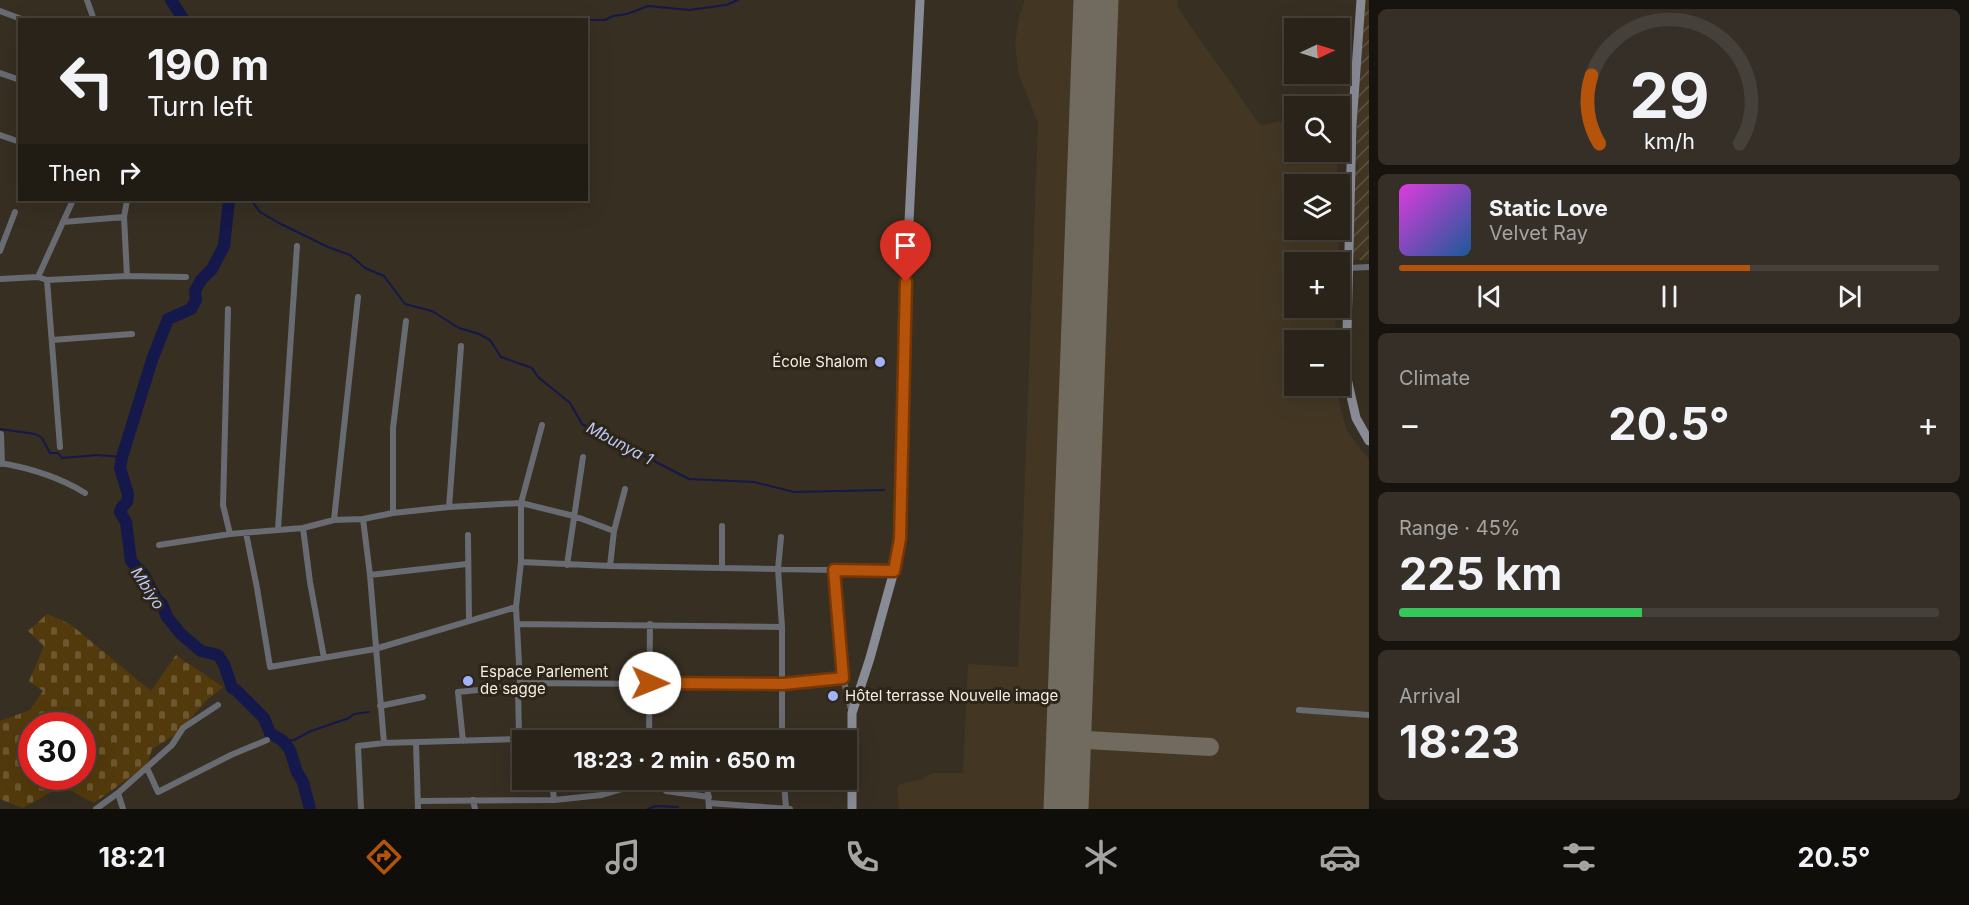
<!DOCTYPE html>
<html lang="en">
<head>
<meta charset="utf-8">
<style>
	body { margin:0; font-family:Inter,sans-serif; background:#352f27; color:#f1f3f6; height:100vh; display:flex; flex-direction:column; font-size:22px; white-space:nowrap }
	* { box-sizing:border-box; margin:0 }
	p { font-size:20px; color:#a5a4a2 }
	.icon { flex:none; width:33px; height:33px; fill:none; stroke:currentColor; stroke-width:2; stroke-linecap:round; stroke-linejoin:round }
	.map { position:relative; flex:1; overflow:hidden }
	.side { display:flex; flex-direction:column; gap:9px; padding:9px; background:#17130e; width:600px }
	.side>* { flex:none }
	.banner { position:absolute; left:18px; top:18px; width:570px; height:183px; border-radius:0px; box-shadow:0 6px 24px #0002,0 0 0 2px #454039; background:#29231a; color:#f1f3f6; overflow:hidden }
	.needle { width:39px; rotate:86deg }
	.controls { position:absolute; left:1284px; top:18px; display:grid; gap:12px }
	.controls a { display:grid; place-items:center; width:66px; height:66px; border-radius:0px; background:#29231a; box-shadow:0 6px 24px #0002,0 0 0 2px #454039; font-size:30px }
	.speed { position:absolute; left:18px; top:712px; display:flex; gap:12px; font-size:30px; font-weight:700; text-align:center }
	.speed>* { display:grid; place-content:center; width:78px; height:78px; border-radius:50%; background:#29231a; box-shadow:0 6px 24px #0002,0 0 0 2px #454039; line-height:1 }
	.speed .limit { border:9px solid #d22; background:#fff; color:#111 }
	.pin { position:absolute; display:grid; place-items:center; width:51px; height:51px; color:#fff; margin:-62px -26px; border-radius:50% 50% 50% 0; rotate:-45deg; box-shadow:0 0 6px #0007 }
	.pin .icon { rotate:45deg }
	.me { position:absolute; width:66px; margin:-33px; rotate:91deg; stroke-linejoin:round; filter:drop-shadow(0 0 4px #0008) }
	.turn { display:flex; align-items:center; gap:21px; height:126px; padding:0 30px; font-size:27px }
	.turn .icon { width:78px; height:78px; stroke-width:2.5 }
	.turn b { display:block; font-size:42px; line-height:51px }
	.then { display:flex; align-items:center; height:57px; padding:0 30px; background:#0003; gap:12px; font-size:22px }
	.big { font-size:45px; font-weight:700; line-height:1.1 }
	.side .card { flex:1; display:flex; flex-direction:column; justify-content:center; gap:9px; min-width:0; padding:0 21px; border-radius:9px; background:#352f27 }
	.side .dial { align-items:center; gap:0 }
	.dial svg { height:156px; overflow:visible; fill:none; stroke:#454039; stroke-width:7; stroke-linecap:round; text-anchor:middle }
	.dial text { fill:#f1f3f6; stroke:none }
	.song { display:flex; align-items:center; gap:18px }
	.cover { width:72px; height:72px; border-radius:9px; background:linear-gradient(135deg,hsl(300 70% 55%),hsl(210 70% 35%)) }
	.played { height:6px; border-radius:3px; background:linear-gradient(90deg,#b45309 65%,#454039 65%) }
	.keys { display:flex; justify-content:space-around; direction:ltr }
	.heat { display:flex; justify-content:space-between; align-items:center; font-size:33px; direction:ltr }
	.charge { height:9px; border-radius:4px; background:linear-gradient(90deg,#34c759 45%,#454039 0) }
	.trip { position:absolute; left:512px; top:730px; width:345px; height:60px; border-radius:0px; background:#29231a; box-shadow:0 6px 24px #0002,0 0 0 2px #454039; font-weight:700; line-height:60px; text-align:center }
	.dock { display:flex; height:96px; justify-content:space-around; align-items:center; background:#100e0a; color:#a5a4a2 }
	.dock .icon { width:42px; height:42px }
	.dock .current { color:#b45309 }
	.dock b { font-size:27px; color:#f1f3f6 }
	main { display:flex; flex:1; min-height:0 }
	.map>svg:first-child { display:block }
	.built { fill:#433724 }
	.industrial { fill:url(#industrial-furrows) }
	.cemetery { fill:url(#cemetery-stones); fill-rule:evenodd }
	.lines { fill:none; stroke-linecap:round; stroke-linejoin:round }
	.stream { stroke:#14184a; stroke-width:2 }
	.river { stroke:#14184a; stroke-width:12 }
	.taxiway { stroke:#716a5e; stroke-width:18 }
	.runway { stroke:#716a5e; stroke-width:45 }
	.street { stroke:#696b72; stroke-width:6 }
	.secondary { stroke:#898c97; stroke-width:9 }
	.route-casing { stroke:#753606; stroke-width:15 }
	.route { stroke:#b45309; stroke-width:10 }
	.poi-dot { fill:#a2b2fd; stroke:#2d2518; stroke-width:2 }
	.labels { text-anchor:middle; stroke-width:6; stroke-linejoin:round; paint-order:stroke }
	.poi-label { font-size:15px; fill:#f3eee5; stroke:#2d2518; text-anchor:start }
	.water-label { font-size:16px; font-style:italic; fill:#bcc9fb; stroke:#2d2518 }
</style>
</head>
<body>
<main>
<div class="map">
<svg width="1369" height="809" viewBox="0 0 1369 809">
	<defs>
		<pattern id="industrial-furrows" width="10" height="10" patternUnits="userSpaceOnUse" patternTransform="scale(1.5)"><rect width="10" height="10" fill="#433724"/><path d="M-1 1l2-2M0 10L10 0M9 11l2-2" fill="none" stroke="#5f5444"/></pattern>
		<pattern id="cemetery-stones" width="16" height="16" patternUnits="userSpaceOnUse" patternTransform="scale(1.5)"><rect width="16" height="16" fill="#533a0c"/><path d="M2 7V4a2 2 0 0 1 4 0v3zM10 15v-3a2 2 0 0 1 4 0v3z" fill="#6c572f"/></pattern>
	</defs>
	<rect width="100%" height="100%" fill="#372f22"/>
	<path class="built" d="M1025,0H1177L1178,8L1260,125L1294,119V152H1337L1338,184H1294V230H1339L1338,262H1294V308H1336L1335,340H1294V386H1335L1346,429L1358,446L1369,459V809H899L897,788L900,784L922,779L933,773H963L968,664L1018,667L1038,123L1019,75L1015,44L1019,17Z"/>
	<path class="industrial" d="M1364,0H1369V260H1353L1355,172L1359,167L1356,161L1360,38Z"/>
	<path class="cemetery" d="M47,614L70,624L151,691L176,655L223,687L206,701L177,734L152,749L147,765L94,803L62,786L23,808L0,799V721L30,710L43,691L29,681L44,646L28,631ZM32,726H82V777H32Z"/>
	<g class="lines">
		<path class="stream" d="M181,13L190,20
			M586,20H605L613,16L627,14L648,6L689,10L726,5L738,0
			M251,200L260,212L279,223L328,247L350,255L365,268L384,276L405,304L432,311L459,328L479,334L490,340L501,357L532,368L538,377L570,403L582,424L689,479L754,482L794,492L884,490
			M0,429L35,434L42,438L50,453H58L62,458L97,455L122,457
			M283,741L294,740L311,731L349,718L354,714L369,712
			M648,809L656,806L678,807"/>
		<path class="river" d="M171,0L184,20
			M229,200L224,246L212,269L201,280L195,291L196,300L191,309L168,319L152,360L122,457L120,468L128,494L127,502L122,507L120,512L126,522L131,561L144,575L157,600L162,604L167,617L181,634L201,651L218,655L224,664L232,688L236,690L264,718L270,733L283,741L290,750L297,772L303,782L310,809"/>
		<path class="taxiway" d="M1069,727L1075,734L1087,740L1210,747
			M1068,754L1075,745L1087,740"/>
		<path class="runway" d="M1066,809L1096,0"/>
		<path class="street" d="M87,0L94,20
			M0,11L24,20
			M0,73L20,80
			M0,135L20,142
			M127,200L124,217L127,276
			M63,222L124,217
			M0,251L15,212
			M1348,268L1369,267
			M38,277L73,200
			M0,279L38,277L47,280L127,276L186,277
			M47,280L60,447
			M228,309L223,505L230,534
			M52,340L132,334
			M1,434L2,464
			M0,463C30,468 59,477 85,493
			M449,507L461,346
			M393,513V428L406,321
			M363,519L370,575L384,743
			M334,520L358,297
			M303,528L310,582L324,658
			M278,529L297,246
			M246,533L257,588L270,667L375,649L516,607
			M468,535L469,621
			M781,537L778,569L782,627V741
			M159,545L230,534L303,528L334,520L363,519L393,513L449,507L521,503L574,516L614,531
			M521,562L610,566L894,571
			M567,565L583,457
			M610,566L614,531L625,489
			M722,568V526
			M834,570L843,678L852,713
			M370,575L467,564
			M517,624L782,627
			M520,683L783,685L843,678
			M380,706L423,697
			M1299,710L1369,715
			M519,739L518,686L520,683L516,607L521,562V503L542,425
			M463,741L458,692L518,686
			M649,741L650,624
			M416,742L418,809
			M147,768L158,792L231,755L267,740
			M552,780L554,800
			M707,780L709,809
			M784,780L786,809
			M666,791L709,797
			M118,793L123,809
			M473,800L475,809
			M418,801L554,800L602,795L622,789
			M709,803L790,809
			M96,809L118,793L172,745L183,728L218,705
			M361,809L358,746L384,743L519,739L533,741"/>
		<path class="secondary" d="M1361,0L1352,125L1346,374L1356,418L1369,441
			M852,809V713L870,658L894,571L900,539L906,282L920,0"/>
	</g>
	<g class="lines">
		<defs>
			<path id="route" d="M650,683L783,684L843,678L834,570L894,571L900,539L906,282"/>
		</defs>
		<use href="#route" class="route-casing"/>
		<use href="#route" class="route"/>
	</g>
	<g class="poi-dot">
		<circle cx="880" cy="362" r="6"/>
		<circle cx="468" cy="681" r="6"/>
		<circle cx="833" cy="696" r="6"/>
	</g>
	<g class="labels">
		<g class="poi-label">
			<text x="868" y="367" text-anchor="end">École Shalom</text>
			<text x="480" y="677">Espace Parlement<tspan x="480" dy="17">de sagge</tspan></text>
			<text x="845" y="701">Hôtel terrasse Nouvelle image</text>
		</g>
		<g class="water-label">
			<text transform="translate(620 443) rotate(28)" y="6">Mbunya 1</text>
			<text transform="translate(148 588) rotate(57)" y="6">Mbiyo</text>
		</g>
	</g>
</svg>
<div class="controls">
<a><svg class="needle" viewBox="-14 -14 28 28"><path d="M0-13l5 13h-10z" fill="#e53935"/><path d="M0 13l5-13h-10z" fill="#a5a4a2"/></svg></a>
<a><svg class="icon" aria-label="search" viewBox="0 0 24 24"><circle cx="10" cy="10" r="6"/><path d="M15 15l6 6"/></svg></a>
<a><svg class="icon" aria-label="layers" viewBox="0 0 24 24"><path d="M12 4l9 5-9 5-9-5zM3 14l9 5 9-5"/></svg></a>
<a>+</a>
<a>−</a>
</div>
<div class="speed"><div class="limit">30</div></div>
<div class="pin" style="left:906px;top:282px;background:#d93025"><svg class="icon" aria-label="arrive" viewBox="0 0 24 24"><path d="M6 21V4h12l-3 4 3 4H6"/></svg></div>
<svg class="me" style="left:650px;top:683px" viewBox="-20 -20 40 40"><circle r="19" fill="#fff"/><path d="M0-13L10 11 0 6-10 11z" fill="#b45309"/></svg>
<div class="trip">18:23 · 2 min · 650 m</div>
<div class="banner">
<div class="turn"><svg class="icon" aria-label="left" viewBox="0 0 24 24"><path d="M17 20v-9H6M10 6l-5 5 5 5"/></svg><div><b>190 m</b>Turn left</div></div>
<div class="then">Then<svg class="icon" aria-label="right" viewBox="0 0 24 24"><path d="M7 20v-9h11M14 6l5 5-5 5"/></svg></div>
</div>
</div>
<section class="side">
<div class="card dial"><svg viewBox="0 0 100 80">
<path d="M14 69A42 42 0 1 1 86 69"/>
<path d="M14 69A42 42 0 0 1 10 34" stroke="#b45309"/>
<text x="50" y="56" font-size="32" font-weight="700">29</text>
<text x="50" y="72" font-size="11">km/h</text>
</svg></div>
<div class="card">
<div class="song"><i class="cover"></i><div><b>Static Love</b><p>Velvet Ray</p></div></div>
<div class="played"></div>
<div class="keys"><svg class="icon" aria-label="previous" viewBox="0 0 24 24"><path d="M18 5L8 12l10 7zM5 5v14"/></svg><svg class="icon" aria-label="pause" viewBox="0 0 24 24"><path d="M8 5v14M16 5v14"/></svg><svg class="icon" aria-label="next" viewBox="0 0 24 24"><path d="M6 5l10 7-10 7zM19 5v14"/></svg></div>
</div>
<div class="card"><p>Climate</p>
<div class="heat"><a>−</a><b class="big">20.5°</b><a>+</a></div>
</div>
<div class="card"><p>Range · 45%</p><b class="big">225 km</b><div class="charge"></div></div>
<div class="card"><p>Arrival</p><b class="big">18:23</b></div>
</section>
</main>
<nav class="dock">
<b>18:21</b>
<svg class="icon current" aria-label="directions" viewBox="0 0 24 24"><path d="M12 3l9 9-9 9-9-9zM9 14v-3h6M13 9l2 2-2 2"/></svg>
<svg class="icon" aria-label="music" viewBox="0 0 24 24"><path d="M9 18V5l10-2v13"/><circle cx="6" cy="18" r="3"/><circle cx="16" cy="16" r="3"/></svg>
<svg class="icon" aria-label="phone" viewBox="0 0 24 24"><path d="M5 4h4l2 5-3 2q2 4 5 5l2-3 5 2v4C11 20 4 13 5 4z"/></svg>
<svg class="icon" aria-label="climate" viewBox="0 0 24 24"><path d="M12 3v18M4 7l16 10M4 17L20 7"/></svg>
<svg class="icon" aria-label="car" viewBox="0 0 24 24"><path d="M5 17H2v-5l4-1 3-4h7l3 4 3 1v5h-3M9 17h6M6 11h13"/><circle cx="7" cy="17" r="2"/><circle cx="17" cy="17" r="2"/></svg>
<svg class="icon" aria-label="filters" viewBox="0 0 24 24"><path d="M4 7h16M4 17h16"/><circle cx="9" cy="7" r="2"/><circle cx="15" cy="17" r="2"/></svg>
<b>20.5°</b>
</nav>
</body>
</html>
